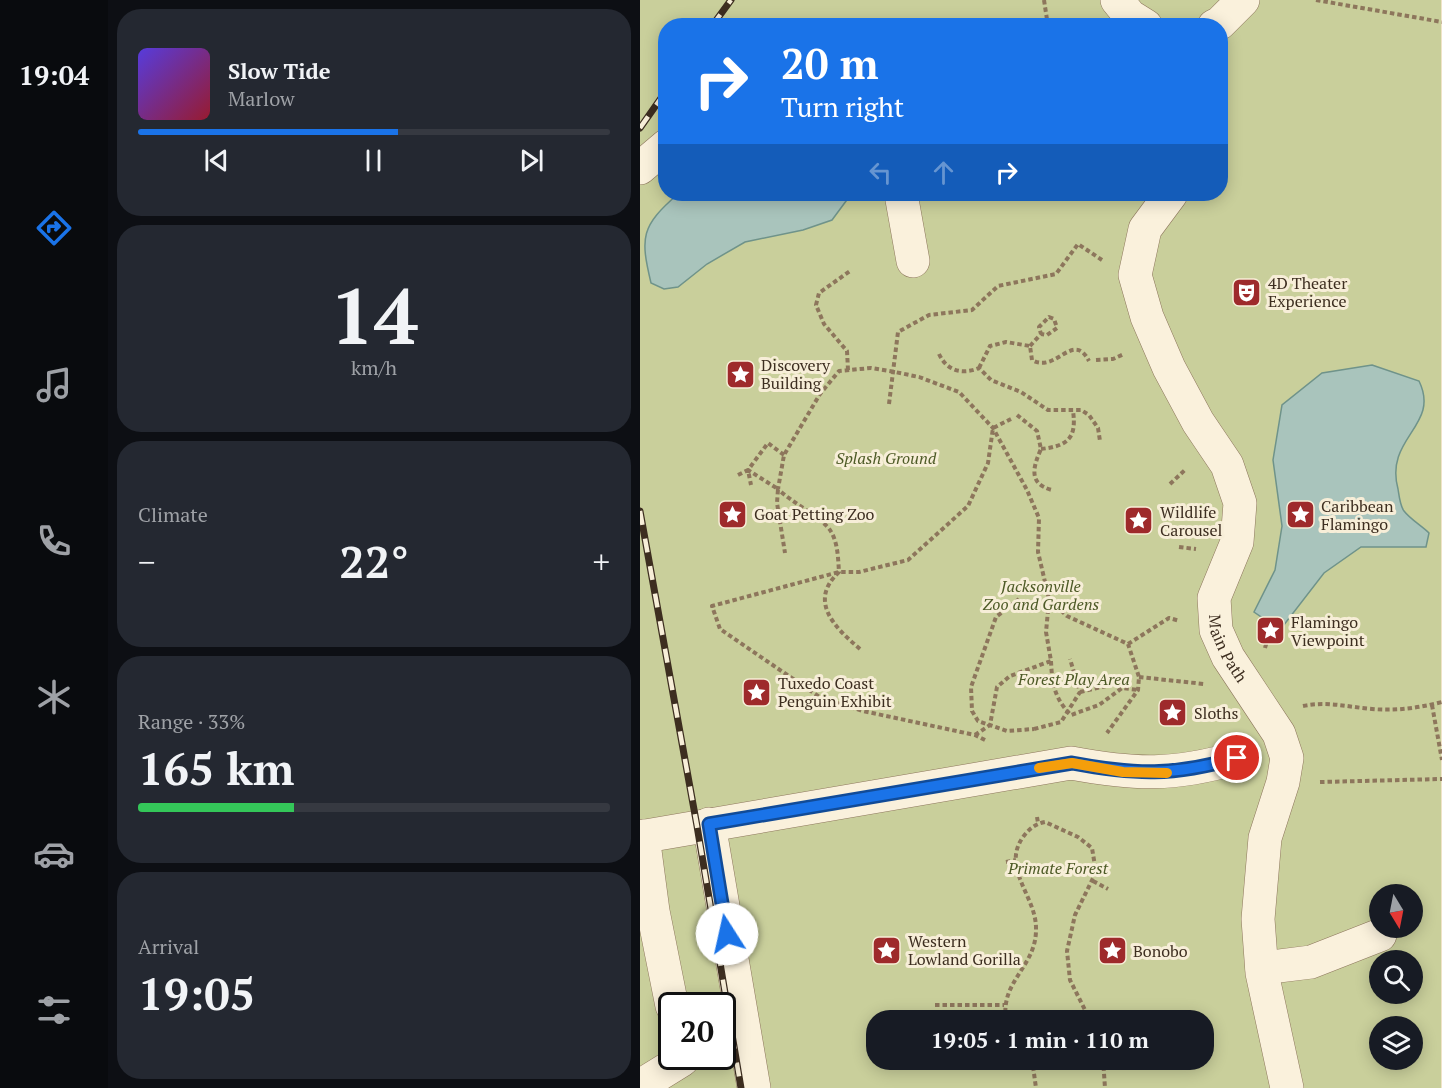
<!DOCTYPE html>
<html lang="en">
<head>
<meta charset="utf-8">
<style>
	body { margin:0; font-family:"PT Serif",serif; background:#242831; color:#f1f3f6; height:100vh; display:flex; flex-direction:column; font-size:22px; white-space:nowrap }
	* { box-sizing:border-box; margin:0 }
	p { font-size:20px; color:#9ea1a6 }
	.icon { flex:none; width:33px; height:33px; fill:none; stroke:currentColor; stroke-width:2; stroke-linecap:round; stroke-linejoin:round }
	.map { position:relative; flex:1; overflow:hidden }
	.drawer { display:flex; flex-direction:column; gap:9px; padding:9px; background:#0d0f14; width:532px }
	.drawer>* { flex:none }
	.top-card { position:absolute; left:18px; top:18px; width:570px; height:183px; border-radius:24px; box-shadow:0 3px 15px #0003; background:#1a73e8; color:#fff; overflow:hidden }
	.needle { width:39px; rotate:170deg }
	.fabs { position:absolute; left:729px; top:884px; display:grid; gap:12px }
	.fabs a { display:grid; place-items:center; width:54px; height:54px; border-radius:50%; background:#171b24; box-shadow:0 3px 15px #0003; font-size:30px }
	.speed { position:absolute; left:18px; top:992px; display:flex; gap:12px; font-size:30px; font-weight:700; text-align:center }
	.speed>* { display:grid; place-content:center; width:78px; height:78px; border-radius:50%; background:#171b24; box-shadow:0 3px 15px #0003; line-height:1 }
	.speed .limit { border:3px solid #111; border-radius:9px; background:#fff; color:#111 }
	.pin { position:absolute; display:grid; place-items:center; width:51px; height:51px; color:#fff; margin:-26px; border:3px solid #fff; border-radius:50%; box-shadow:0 2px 6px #0007 }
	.me { position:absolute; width:66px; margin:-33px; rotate:350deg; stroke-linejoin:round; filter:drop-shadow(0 0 4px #0008) }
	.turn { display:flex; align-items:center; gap:21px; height:126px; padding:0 24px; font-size:27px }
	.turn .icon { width:78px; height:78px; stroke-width:2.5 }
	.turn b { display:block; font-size:42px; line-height:51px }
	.lanes { display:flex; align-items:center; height:57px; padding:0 24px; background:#0003; justify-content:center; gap:30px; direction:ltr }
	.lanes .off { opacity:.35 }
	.big { font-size:45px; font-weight:700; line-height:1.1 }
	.drawer .card { flex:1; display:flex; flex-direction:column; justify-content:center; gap:9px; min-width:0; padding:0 21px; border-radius:24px; background:#242831 }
	.drawer .dial { align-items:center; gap:0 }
	.dial b { font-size:78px; line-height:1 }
	.song { display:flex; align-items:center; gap:18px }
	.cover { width:72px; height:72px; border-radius:9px; background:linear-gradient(135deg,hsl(250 70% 55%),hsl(350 70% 35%)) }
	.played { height:6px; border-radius:3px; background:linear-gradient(90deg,#1a73e8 55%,#363941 55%) }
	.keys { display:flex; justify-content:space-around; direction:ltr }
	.heat { display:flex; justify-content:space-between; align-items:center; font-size:33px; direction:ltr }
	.charge { height:9px; border-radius:4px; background:linear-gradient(90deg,#34c759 33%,#363941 0) }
	.trip { position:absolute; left:226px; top:1010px; width:348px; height:60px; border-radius:24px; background:#171b24; box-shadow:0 3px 15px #0003; font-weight:700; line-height:60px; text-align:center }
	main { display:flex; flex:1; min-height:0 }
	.tab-bar { display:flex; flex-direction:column; width:108px; justify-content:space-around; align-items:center; background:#090b0e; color:#9ea1a6 }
	.tab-bar .icon { width:42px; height:42px }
	.tab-bar .on { color:#1a73e8 }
	.tab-bar b { font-size:27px; color:#f1f3f6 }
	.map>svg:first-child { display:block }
	.green { fill:#c9cf9b; fill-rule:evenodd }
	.water { fill:#a9c4bc; stroke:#6f938a; stroke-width:1.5 }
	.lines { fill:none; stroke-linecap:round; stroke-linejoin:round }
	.minor-casing { stroke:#8d765c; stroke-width:34 }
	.path { stroke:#8d765c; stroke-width:4; stroke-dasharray:4.5 3; stroke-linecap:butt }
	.minor { stroke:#faf1dc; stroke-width:33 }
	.rail-casing { stroke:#3d2e20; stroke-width:7 }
	.rail { stroke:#f7eed8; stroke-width:4.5; stroke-dasharray:14; stroke-linecap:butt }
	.path-bridge { stroke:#8d765c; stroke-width:4; stroke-dasharray:4.5 3; stroke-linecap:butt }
	.route-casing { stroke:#114b97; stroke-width:15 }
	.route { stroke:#1a73e8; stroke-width:10 }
	.slow { stroke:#f59e0b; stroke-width:10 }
	.labels { text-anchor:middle; stroke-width:6; stroke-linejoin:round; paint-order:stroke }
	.poi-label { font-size:16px; fill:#3d2e20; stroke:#f7eed8; text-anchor:start }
	.park-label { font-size:16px; font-style:italic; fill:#4d5a26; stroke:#f7eed8 }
	.street-label { font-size:16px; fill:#3d2e20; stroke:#f7eed8 }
</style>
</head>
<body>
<main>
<nav class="tab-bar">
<b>19:04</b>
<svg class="icon on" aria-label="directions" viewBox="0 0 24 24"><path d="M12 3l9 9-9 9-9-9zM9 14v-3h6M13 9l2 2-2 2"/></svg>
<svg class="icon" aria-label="music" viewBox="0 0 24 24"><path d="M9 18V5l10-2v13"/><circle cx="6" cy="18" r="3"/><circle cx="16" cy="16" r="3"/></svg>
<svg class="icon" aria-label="phone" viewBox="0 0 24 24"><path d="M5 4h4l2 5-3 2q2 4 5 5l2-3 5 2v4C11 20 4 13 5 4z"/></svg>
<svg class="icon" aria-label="climate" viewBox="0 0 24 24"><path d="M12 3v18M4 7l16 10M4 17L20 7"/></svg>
<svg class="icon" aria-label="car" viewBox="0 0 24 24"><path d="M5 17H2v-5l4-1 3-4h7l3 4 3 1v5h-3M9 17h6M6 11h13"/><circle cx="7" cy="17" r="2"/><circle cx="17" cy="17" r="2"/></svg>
<svg class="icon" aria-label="filters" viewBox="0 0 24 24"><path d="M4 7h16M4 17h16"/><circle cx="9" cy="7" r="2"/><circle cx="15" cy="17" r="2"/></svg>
</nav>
<section class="drawer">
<div class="card">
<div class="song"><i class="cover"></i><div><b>Slow Tide</b><p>Marlow</p></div></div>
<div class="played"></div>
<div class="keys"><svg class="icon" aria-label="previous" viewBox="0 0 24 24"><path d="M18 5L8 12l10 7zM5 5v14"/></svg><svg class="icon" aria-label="pause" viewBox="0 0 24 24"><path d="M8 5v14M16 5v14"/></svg><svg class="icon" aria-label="next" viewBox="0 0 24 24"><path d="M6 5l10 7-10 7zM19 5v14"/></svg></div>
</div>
<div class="card dial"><b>14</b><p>km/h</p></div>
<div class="card"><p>Climate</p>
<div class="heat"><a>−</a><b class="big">22°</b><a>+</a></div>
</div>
<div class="card"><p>Range · 33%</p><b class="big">165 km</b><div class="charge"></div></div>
<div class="card"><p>Arrival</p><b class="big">19:05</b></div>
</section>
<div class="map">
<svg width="802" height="1088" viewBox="0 0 802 1088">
	<rect width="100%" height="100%" fill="#f0e4c8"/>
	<path class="green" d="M0,0H801V1088H0ZM26,26H580V194H26ZM740,894H772V927H740ZM740,960H772V993H740ZM32,1005H82V1056H32ZM237,1020H564V1059H237ZM740,1026H772V1059H740Z"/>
	<path class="water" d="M38,194H208L209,197L192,220L163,230L105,242L67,264L38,287L24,289L11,283C0,237 1,226 38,194Z
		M732,365L779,381C801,426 744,437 758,489C759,495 760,506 764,511C770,519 782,526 789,533L786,547H721L684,573L640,630L614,612L635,570L642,526L633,460L642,405L682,373Z"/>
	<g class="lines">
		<defs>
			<g id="minor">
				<path d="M477,0L490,16L506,26"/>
				<path d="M574,26L580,23L603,0"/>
				<path d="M0,168L26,146"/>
				<path d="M261,194L273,261"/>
				<path id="s1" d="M531,194L505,229L495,275L507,317L529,368L558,422L587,465L600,503L597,542L574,598L576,630L588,657L639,734L647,758L643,782L625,838L618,919L622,973L647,1088"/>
				<path d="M69,824L114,1088"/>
				<path d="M3,836L13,911L32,1006"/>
				<path d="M0,837L431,763C496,775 533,776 597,758"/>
				<path d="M622,968L671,962L740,935"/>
				<path d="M0,1086L42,1060L41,1056"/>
			</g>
		</defs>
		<use href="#minor" class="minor-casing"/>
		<path class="path" d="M404,0L408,26
			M676,0L802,22
			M390,346L401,334L407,335L417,328L414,319L409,317L399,327L401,334
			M299,354C307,371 322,375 339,368L351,380L381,392L408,410H441L449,415L458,428L460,441
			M456,360L473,359L484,354
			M339,368L350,346L366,342L390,346L392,360C416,374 433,330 449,361
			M208,370L207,351L184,324L176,305L179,293L210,271
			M249,404L258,332L289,315L332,310L358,286L416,274L438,244L462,260
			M377,415L397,431L401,449C393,467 388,484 412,490
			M401,449C427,446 437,439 433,411
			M144,455L128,443L108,470L138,489L137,503L145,553
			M98,475L108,470L111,485
			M530,484L546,469
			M539,547L556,549
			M379,599L356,617L331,687L332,711L338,721L367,731L394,729
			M488,644L529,618L540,621
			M625,648L630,631
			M220,649C194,627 168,601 199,572C198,558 198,542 190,530C182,518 151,502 138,489L144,455L180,394L199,371L231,368L255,372L279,377L319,392L353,428L387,490L399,518L398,552L409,599L427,616L488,644L499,677L498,690L467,733
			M411,661C412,683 414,698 431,715L459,705L482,688L498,690
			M499,677L564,684
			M440,692L466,686
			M792,705L802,760
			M663,706C687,701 708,707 732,709C757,711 778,708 802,702
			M335,735L350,725L357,687L370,676L411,661L406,632L409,600
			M345,740L335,735L223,711L181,698L80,629L72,606L199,572H219L268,560L328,506L348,463L353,428L371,419
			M680,782L802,779
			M397,817L398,823
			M366,862L376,860
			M453,881L468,889
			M295,1005H364
			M366,1020C360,980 397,967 396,928C396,896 361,868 383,837C389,829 395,824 405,822L438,837L452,848L456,872L435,915L427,951L430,980L450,1020
			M460,1020L462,1016L469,1014
			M392,1059L396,1088
			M463,1059L465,1088"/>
		<use href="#minor" class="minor"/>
		<defs>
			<path id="rail" d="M72,26L91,0
				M0,128L26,91
				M0,511L57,826L101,1088"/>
		</defs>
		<use href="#rail" class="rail-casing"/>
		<use href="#rail" class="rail"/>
		<path class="path-bridge" d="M394,729L421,722L440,692L430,659"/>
	</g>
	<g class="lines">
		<defs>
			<path id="route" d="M87,934L69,824L432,763C496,775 533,776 597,758"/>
		</defs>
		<use href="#route" class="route-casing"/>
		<use href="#route" class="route"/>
		<path class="slow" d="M399,768L432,763L483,772L527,773"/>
	</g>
	<defs>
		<symbol id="theatre-square" viewBox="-11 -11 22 22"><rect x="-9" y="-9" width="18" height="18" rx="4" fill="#9e2a2b" stroke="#f7eed8"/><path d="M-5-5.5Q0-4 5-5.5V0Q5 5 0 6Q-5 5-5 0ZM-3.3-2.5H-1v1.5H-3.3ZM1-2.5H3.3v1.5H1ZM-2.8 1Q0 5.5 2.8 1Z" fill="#fff"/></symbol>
		<symbol id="sight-square" viewBox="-11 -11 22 22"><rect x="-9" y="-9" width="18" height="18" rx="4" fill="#9e2a2b" stroke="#f7eed8"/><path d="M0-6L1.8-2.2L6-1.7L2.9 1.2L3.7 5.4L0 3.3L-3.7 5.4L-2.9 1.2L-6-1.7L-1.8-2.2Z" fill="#fff"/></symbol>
	</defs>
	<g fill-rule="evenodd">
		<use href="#theatre-square" x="590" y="276" width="33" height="33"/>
		<use href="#sight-square" x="84" y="358" width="33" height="33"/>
		<use href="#sight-square" x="76" y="498" width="33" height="33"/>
		<use href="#sight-square" x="644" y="498" width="33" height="33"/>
		<use href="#sight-square" x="482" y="504" width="33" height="33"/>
		<use href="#sight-square" x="614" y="614" width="33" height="33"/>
		<use href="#sight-square" x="100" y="676" width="33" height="33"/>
		<use href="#sight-square" x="516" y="696" width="33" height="33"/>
		<use href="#sight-square" x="230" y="934" width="33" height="33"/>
		<use href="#sight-square" x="456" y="934" width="33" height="33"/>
	</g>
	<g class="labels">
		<g class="poi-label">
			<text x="628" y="289">4D Theater<tspan x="628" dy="18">Experience</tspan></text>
			<text x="121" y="371">Discovery<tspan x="121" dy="18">Building</tspan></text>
			<text x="681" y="512">Caribbean<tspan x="681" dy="18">Flamingo</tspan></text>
			<text x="520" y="518">Wildlife<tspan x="520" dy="18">Carousel</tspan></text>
			<text x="114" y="520">Goat Petting Zoo</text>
			<text x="651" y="628">Flamingo<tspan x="651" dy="18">Viewpoint</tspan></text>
			<text x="138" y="689">Tuxedo Coast<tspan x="138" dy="18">Penguin Exhibit</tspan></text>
			<text x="554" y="719">Sloths</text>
			<text x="268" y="947">Western<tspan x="268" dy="18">Lowland Gorilla</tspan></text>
			<text x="493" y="957">Bonobo</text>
		</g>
		<g class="park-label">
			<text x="246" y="464">Splash Ground</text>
			<text x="401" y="592">Jacksonville<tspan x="401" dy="18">Zoo and Gardens</tspan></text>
			<text x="434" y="685">Forest Play Area</text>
			<text x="418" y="874">Primate Forest</text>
		</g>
		<g class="street-label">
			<text dy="6" stroke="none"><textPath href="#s1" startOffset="496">Main Path</textPath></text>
		</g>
	</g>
</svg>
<div class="fabs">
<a><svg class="needle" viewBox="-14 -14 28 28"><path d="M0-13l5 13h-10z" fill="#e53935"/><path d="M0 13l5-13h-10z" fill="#9ea1a6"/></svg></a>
<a><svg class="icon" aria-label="search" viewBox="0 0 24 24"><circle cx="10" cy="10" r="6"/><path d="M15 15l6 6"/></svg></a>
<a><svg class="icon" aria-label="layers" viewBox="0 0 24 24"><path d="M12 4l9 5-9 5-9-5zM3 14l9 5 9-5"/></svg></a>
</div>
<div class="speed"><div class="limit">20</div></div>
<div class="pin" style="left:597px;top:758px;background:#d93025"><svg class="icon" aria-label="arrive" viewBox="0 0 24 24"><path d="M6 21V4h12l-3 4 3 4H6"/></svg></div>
<svg class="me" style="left:87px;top:934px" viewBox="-20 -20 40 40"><circle r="19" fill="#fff"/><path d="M0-13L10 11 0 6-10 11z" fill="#1a73e8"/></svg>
<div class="trip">19:05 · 1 min · 110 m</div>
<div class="top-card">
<div class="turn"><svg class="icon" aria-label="right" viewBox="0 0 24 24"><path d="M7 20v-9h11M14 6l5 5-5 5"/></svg><div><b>20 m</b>Turn right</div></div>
<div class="lanes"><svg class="icon off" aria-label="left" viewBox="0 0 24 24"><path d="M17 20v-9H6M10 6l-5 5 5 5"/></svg><svg class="icon off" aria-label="ahead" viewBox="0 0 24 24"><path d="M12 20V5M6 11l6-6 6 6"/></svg><svg class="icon" aria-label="right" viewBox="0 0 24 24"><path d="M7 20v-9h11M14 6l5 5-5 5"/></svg></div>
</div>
</div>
</main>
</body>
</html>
